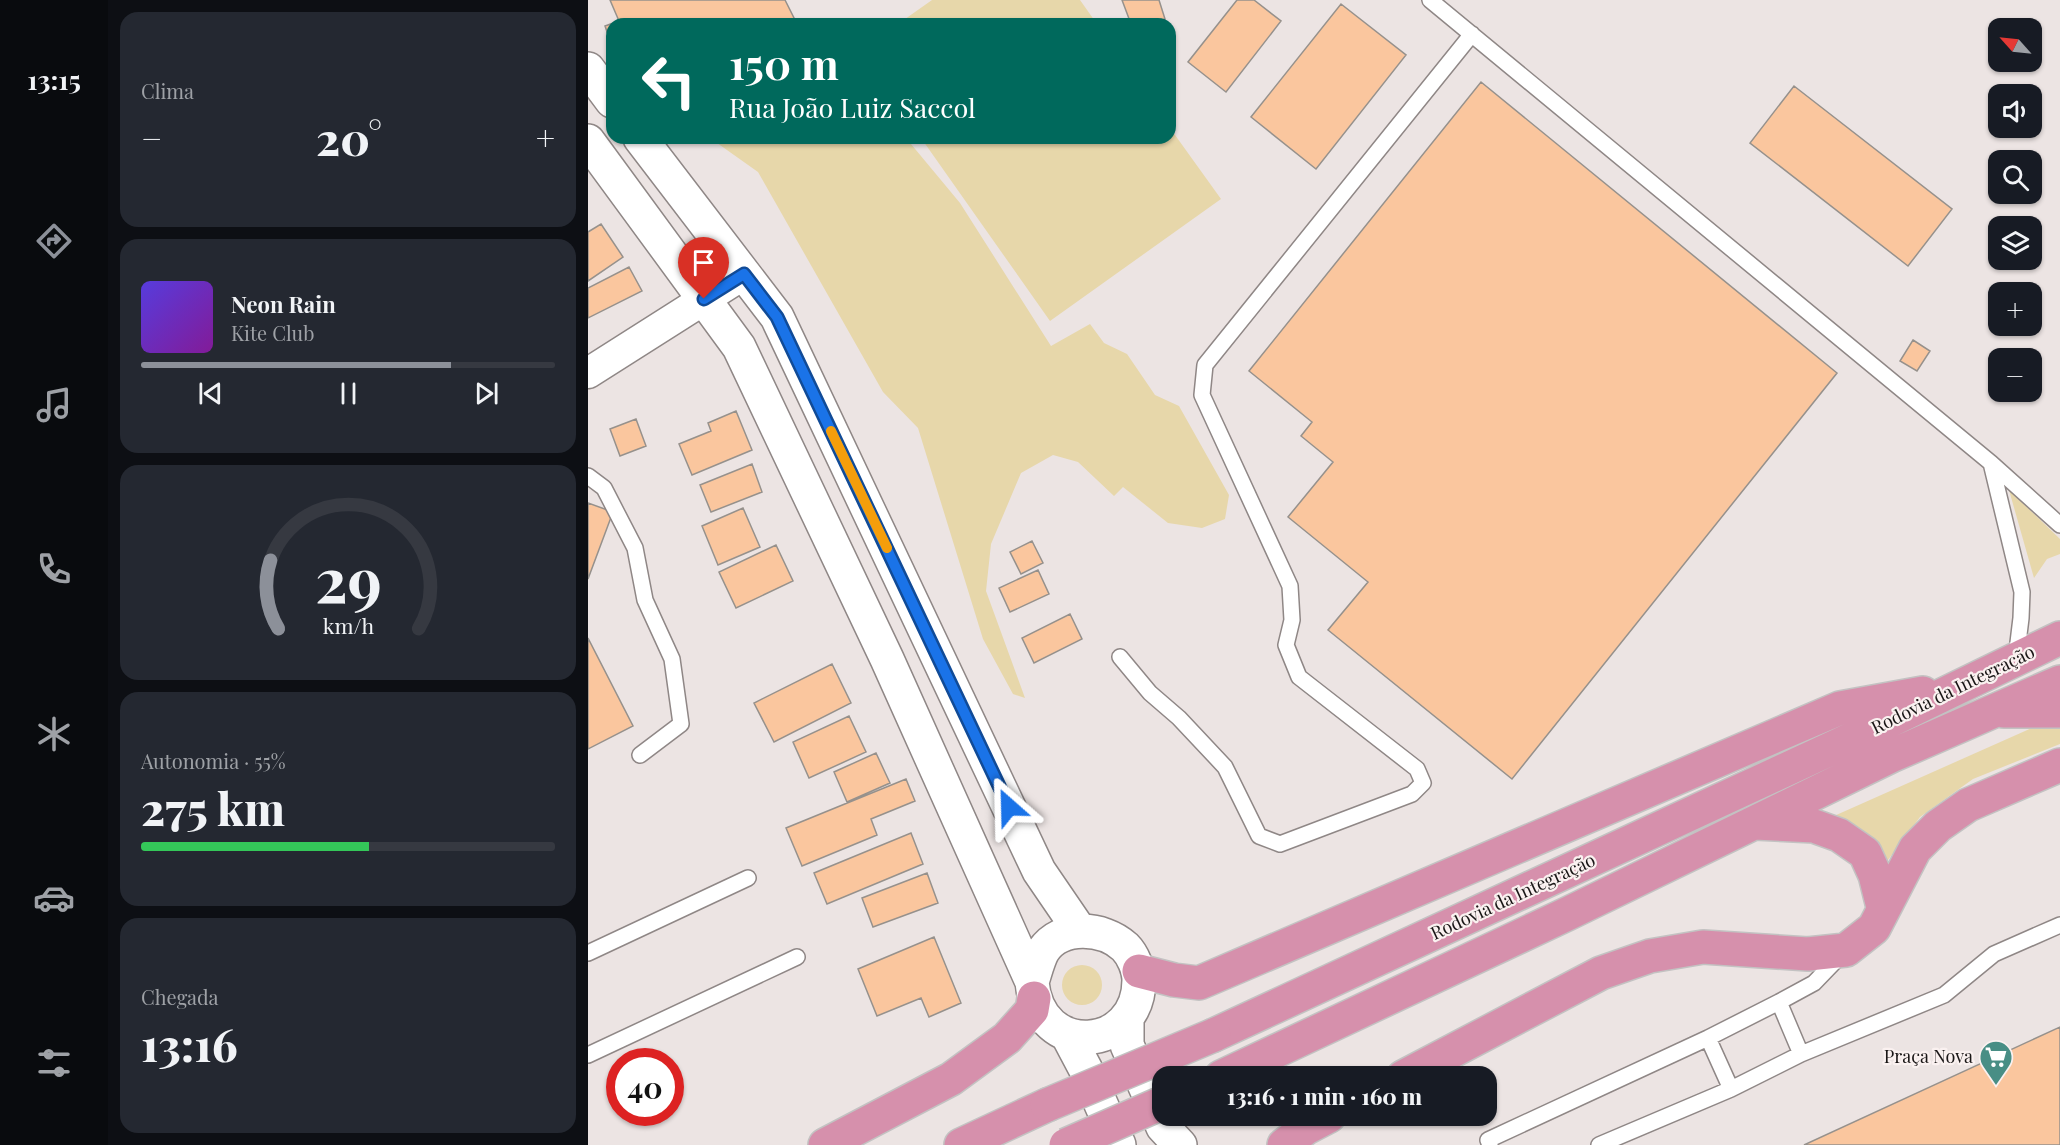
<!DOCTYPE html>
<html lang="pt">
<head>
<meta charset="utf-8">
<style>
	body { margin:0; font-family:"Playfair Display",serif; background:#242831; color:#f1f3f6; height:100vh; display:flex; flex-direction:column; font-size:22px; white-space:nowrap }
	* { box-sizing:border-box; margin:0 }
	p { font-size:20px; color:#9ea1a6 }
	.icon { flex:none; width:33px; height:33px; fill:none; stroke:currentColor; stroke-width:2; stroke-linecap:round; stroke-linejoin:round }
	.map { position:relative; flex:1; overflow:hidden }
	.drawer { display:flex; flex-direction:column; gap:12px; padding:12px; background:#0d0f14; width:480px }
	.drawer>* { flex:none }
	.hud { position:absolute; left:18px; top:18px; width:570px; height:126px; border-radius:18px; box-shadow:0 2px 4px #0004; background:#00695c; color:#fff; overflow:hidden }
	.needle { width:39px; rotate:297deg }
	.tools { position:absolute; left:1400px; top:18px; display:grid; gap:12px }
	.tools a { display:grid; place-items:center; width:54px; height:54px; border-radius:12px; background:#171b24; box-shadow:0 2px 4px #0004; font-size:30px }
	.speed { position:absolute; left:18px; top:1048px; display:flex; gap:12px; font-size:30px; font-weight:700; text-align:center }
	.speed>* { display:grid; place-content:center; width:78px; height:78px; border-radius:50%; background:#171b24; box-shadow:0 2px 4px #0004; line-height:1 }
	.speed .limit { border:9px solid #d22; background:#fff; color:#111 }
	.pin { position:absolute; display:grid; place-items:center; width:51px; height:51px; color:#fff; margin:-62px -26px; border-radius:50% 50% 50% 0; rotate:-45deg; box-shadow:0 0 6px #0007 }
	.pin .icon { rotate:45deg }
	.me { position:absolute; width:66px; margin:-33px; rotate:335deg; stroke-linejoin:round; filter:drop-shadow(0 0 4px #0008) }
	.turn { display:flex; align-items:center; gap:21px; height:126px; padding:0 24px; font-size:27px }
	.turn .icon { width:78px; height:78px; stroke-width:2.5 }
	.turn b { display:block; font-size:42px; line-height:51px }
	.big { font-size:45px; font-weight:800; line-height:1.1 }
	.drawer .tile { flex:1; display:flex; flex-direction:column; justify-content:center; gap:9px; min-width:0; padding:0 21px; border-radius:18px; background:#242831 }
	.drawer .dial { align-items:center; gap:0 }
	.dial svg { height:156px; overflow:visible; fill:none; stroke:#363941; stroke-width:7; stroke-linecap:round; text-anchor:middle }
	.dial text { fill:#f1f3f6; stroke:none }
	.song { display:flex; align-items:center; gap:18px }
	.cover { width:72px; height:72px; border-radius:9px; background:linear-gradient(135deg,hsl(250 70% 55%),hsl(290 70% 35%)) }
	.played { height:6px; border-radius:3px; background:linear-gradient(90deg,#8c9099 75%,#363941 75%) }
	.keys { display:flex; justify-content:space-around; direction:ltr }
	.heat { display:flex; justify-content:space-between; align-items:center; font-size:33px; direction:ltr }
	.charge { height:9px; border-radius:4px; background:linear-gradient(90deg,#34c759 55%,#363941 0) }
	.trip { position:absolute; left:564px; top:1066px; width:345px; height:60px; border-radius:18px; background:#171b24; box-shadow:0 2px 4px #0004; font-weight:800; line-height:60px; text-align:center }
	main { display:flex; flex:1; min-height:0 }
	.menu { display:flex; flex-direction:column; width:108px; justify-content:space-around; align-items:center; background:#090b0e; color:#9ea1a6 }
	.menu .icon { width:42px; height:42px }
	.menu .selected { color:#8c9099 }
	.menu b { font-size:27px; color:#f1f3f6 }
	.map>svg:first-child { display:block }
	.green { fill:#e7d7aa }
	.building { fill:#fac69e; stroke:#96918c; stroke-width:1.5 }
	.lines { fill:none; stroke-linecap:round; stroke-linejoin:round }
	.service-casing { stroke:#8f8786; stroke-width:18 }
	.minor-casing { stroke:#8f8786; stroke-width:33 }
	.tertiary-casing { stroke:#8f8786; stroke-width:36 }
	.trunk-casing { stroke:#c3c2c2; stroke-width:36 }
	.service { stroke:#fff; stroke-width:15 }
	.minor { stroke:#fff; stroke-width:30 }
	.tertiary { stroke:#fff; stroke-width:33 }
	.trunk { stroke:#d690ac; stroke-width:33 }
	.trunk-bridge-casing { stroke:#c3c2c2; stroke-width:36; stroke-linecap:butt }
	.trunk-bridge { stroke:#d690ac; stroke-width:33 }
	.route-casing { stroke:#114b97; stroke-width:15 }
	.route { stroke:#1a73e8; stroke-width:10 }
	.slow { stroke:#f59e0b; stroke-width:10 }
	.labels { text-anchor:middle; stroke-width:4.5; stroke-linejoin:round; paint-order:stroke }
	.street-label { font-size:18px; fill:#191616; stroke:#faf1f0 }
	.poi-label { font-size:18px; fill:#191616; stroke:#faf1f0; text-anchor:end }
</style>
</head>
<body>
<main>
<nav class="menu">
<b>13:15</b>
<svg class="icon selected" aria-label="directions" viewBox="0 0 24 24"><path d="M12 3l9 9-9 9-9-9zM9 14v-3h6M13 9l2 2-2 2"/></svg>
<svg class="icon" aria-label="music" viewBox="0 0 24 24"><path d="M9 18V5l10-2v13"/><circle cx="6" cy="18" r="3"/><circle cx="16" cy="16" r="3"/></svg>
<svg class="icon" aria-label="phone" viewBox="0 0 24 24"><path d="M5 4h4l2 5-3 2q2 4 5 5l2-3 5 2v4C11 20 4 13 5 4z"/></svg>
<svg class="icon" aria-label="climate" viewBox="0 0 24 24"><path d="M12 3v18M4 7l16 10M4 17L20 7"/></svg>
<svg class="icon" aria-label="car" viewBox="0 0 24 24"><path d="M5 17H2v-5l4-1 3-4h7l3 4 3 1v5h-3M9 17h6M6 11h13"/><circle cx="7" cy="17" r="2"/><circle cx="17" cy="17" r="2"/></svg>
<svg class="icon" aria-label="filters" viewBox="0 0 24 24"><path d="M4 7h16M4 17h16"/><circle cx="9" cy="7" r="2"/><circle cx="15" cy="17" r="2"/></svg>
</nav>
<section class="drawer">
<div class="tile"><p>Clima</p>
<div class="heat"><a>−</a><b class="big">20°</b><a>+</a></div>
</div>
<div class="tile">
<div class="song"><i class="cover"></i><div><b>Neon Rain</b><p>Kite Club</p></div></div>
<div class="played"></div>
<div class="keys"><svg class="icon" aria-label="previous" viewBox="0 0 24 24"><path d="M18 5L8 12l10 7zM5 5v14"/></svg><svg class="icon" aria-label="pause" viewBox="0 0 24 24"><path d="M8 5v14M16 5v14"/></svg><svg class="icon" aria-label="next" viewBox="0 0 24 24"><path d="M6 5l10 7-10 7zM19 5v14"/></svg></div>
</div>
<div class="tile dial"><svg viewBox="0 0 100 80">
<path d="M14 69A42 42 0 1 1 86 69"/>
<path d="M14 69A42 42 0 0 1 10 34" stroke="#8c9099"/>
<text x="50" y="56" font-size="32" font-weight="700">29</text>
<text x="50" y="72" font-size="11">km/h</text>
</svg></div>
<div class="tile"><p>Autonomia · 55%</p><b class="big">275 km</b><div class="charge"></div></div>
<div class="tile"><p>Chegada</p><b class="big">13:16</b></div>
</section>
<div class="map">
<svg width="1472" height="1145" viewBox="0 0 1472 1145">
	<rect width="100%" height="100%" fill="#ece4e3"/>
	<path class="green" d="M344,0H492L509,24H310Z
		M582,128L633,199L462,321L333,138H582Z
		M122,138H318L372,203L463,346L502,324L516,343L539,354L567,395L591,406L641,495L637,519L614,528L580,523L535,487L526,496L490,462L465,455L433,473L403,544L398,591L437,698L425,694L395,639L330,428L295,392L170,172Z
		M1421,490L1472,539V554L1459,559L1446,578Z
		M1472,722V744L1385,779L1332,817L1297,864L1246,816L1455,723Z
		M474 985a20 20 0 1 1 40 0a20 20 0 1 1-40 0Z"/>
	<path class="building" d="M22,0H197L206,18L193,24H24V46L17,26L31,21Z
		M534,0H571L577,19L562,24H543Z
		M649,0H666L693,21L638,92L600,62Z
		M753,4L818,55L728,169L663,117Z
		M893,82L1249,373L924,779L740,630L780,582L700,517L745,462L713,436L724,422L661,371Z
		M1206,86L1364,209L1320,266L1162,143Z
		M13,224L35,257L0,281V232Z
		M41,267L54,291L0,318V288Z
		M1325,340L1342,351L1329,371L1312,361Z
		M148,411L164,450L104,475L91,444L123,431L120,423Z
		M48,419L58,446L32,456L22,429Z
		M164,464L174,492L123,512L112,485Z
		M0,503L25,512L0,579Z
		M155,508L172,547L130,565L114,526Z
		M444,541L455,563L433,574L422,552Z
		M188,545L205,581L148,608L131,572Z
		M450,570L461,594L422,612L411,588Z
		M482,614L494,639L446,663L434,638Z
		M0,638L45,726L0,749Z
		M244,664L263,703L186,742L166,703Z
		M261,716L278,752L221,778L205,742Z
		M288,753L302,783L259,802L246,772Z
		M318,779L327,801L283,819L289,835L214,866L198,828Z
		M323,833L335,864L239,904L226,873Z
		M339,873L350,903L285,927L274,898Z
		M346,937L373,1003L341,1017L333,998L289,1016L270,969Z
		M1472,1027V1145H1216Z"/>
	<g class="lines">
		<defs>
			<path id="service" d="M842,0L1403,463L1472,525
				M1403,463L1434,592L1433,618L1428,659
				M0,476L16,488L47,548L57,600L84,659L93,724L52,755
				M532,657L562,693L591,718L637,767L671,836L692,844L824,794L835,783L829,769L711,677L698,645L704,620L702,586L614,395L617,365L884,34
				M0,953L160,878
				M1191,1002L1213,1054
				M1120,1038L1143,1089
				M0,1055L209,957
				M902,1145L900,1140L1120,1038L1191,1002L1226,983L1254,954
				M1011,1145L1143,1089L1213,1054L1356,995L1406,954L1472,925"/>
			<path id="minor" d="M0,373L156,274"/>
			<path id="tertiary" d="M0,69L24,101
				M52,138L189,317L451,871L492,931
				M0,141L151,347L299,659L444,982C451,1060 551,1052 551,980C551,970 545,955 537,947C515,927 473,924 455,951C450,960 447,973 444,982
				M539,1020V1045L575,1127L592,1145
				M480,1036L498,1070L531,1145"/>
			<path id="trunk" d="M1416,711H1472
				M1167,823L1226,826L1251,835L1277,853L1287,875L1295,907
				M551,971L586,980L611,983L1252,708L1335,693
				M626,1035L1268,737L1472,638
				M633,1077L979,914L1303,756L1472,682
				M815,1077L1013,973L1062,956L1115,947L1220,954L1258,950L1286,928L1327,849L1350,826L1380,805L1472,765
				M237,1145L363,1079L419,1038L444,1010L446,998
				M373,1145L459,1105
				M696,1145L718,1128L741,1116"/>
		</defs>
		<use href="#service" class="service-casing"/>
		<use href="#minor" class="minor-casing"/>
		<use href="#tertiary" class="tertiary-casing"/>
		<use href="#trunk" class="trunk-casing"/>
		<use href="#service" class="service"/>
		<use href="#minor" class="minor"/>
		<use href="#tertiary" class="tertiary"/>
		<use href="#trunk" class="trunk"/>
		<defs>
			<path id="trunk-bridge" d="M459,1105L626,1035
				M478,1145L574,1103"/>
		</defs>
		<use href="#trunk-bridge" class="trunk-bridge-casing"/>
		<use href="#trunk-bridge" class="trunk-bridge"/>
	</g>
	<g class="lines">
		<defs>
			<path id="route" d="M116,299L156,274L189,317L421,807"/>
		</defs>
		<use href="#route" class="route-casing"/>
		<use href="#route" class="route"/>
		<path class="slow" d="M243,431L299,548"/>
	</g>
	<defs>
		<symbol id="supermarket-pin" viewBox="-11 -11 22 30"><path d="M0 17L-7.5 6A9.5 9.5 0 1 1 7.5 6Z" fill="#488e85" stroke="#faf1f0"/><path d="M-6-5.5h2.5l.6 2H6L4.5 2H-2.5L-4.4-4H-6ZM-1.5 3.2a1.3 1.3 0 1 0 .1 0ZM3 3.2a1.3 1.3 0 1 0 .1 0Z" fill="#fff"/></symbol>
	</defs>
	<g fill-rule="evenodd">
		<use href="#supermarket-pin" x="1389" y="1038" width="38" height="52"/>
	</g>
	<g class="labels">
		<g class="street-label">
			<text transform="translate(1365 690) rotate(-26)" y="6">Rodovia da Integração</text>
			<text transform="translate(925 897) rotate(-25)" y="6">Rodovia da Integração</text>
		</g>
		<g class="poi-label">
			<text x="1385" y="1063">Praça Nova</text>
		</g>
	</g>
</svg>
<div class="tools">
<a><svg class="needle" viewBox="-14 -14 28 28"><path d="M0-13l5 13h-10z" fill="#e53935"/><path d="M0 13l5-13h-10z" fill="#9ea1a6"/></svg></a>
<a><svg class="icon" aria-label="sound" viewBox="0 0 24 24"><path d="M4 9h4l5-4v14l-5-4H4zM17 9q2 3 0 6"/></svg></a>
<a><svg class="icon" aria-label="search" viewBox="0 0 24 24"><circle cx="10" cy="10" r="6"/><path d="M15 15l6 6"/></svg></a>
<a><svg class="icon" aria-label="layers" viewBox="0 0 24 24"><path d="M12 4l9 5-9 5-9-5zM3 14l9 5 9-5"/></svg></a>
<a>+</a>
<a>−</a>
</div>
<div class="speed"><div class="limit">40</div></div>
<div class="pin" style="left:116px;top:299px;background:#d93025"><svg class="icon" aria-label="arrive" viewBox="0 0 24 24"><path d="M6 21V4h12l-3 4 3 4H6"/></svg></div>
<svg class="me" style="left:421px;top:807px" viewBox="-20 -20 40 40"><path d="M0-17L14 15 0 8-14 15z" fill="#1a73e8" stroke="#fff" stroke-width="4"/></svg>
<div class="trip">13:16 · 1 min · 160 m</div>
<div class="hud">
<div class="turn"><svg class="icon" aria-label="left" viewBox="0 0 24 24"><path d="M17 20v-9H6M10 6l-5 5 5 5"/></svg><div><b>150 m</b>Rua João Luiz Saccol</div></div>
</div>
</div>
</main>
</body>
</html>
